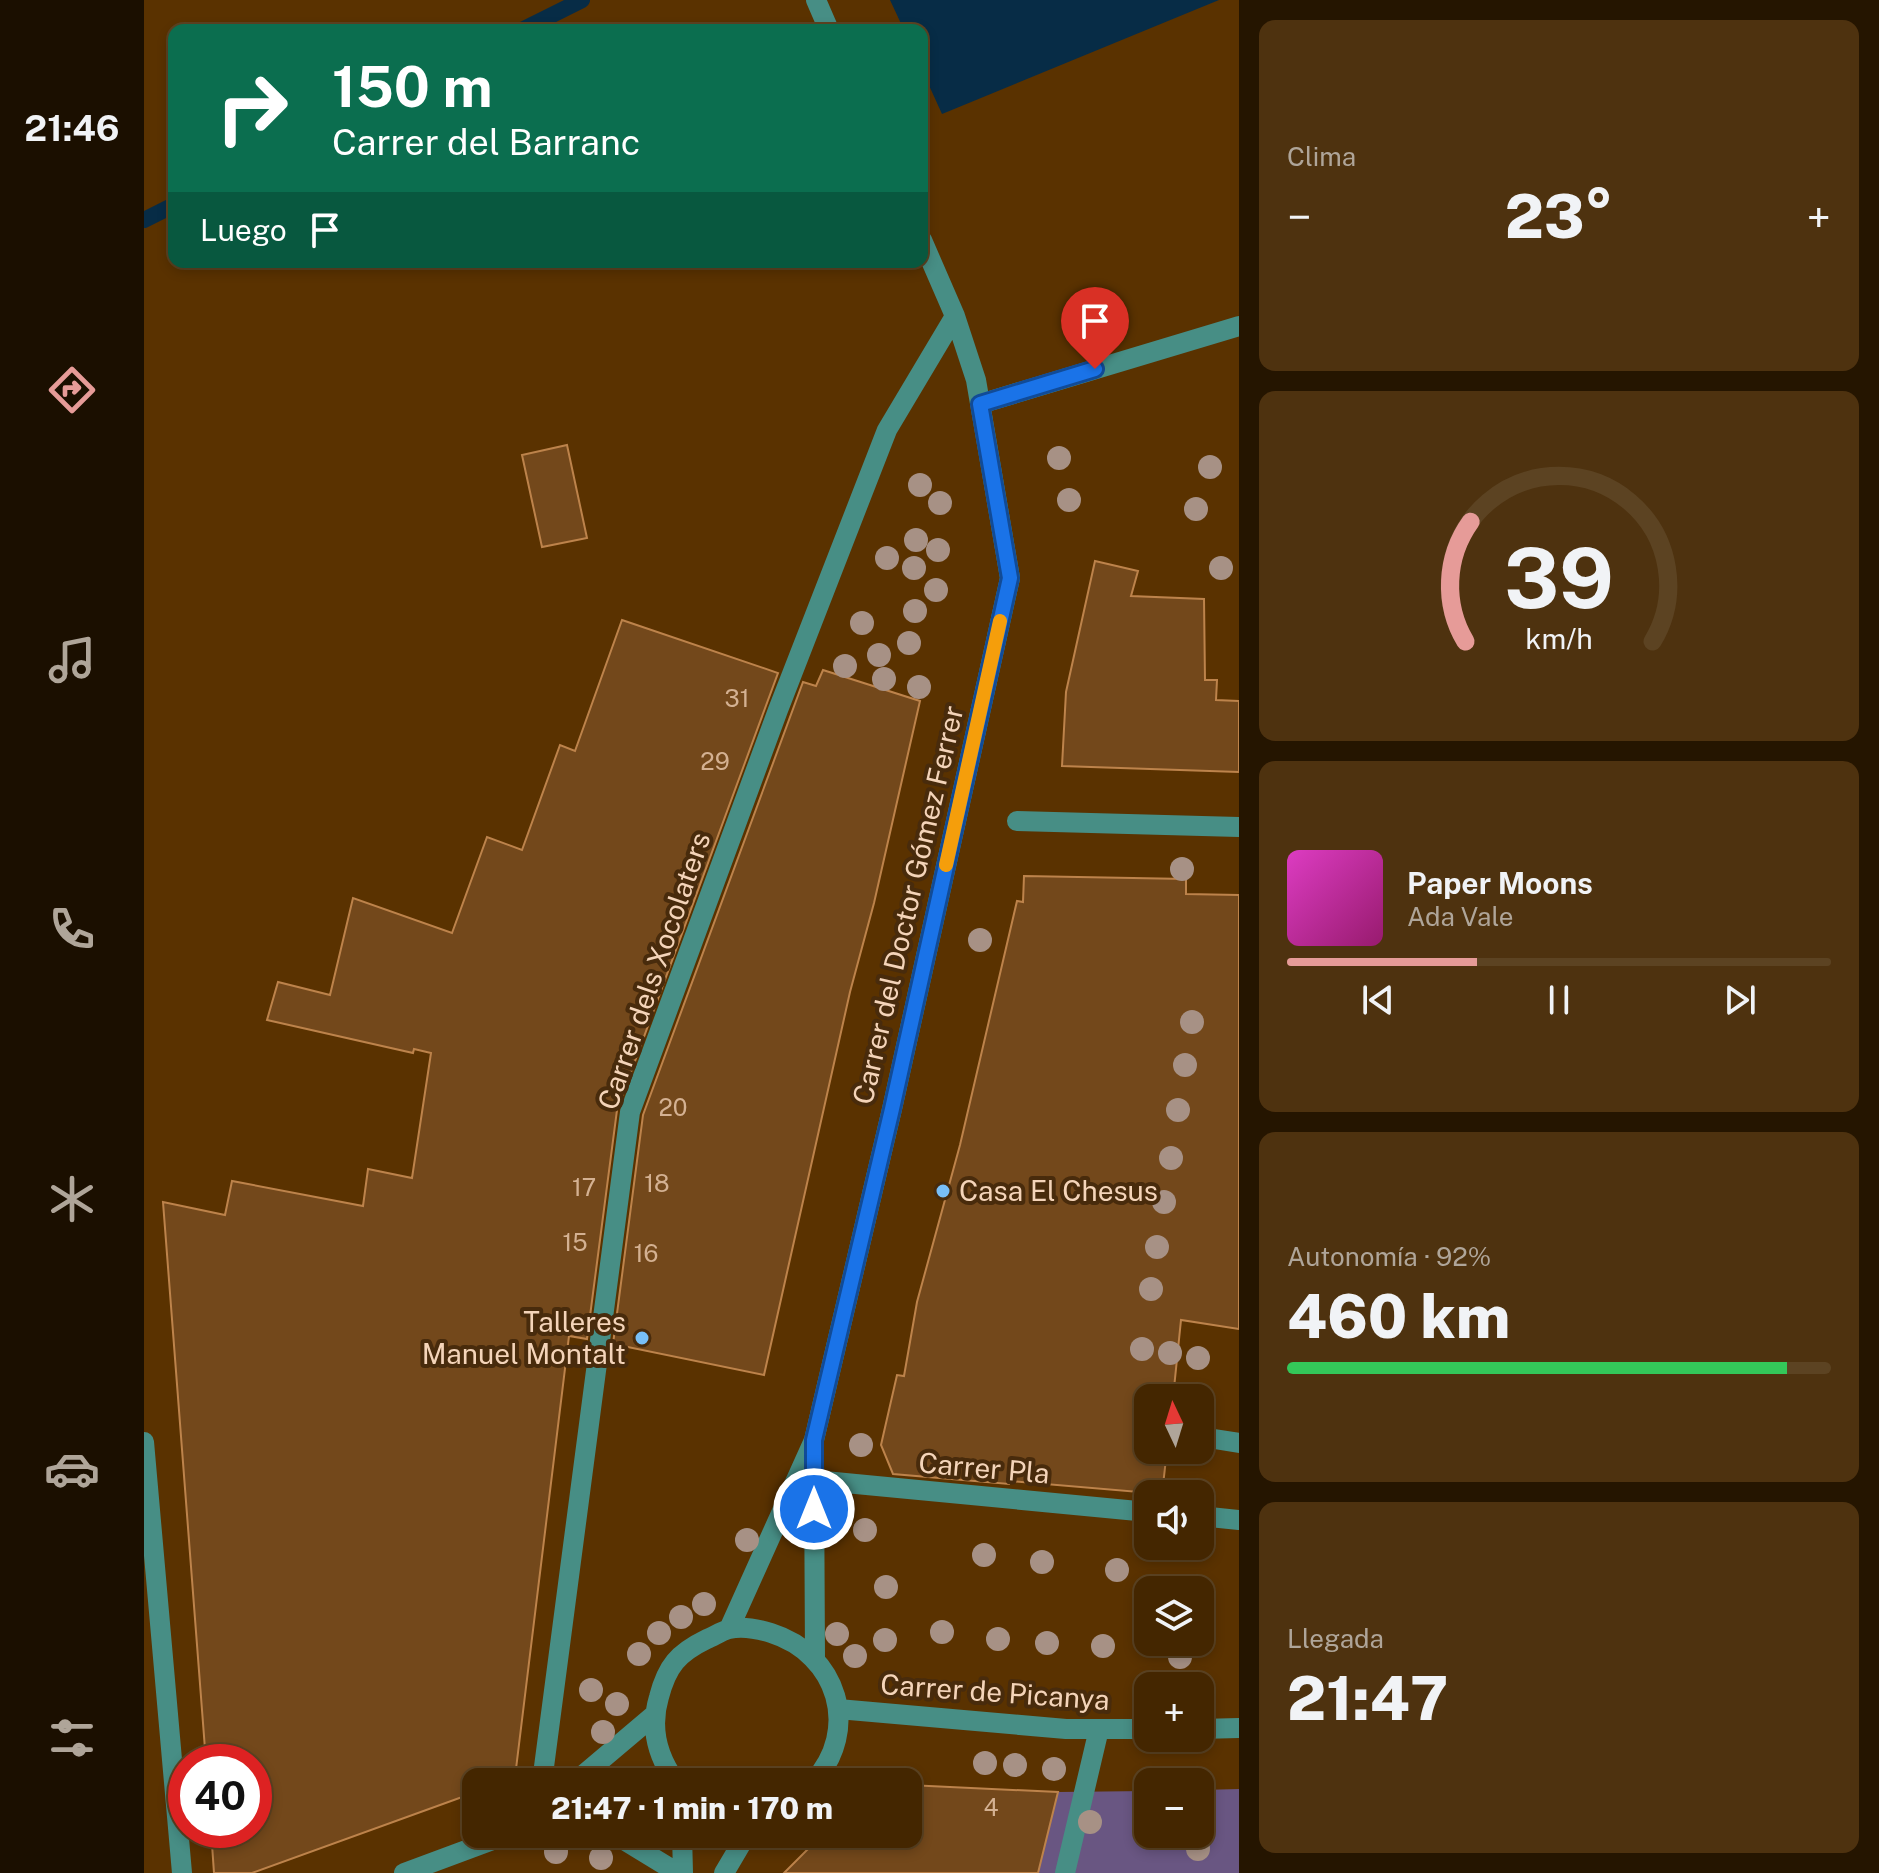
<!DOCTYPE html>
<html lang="es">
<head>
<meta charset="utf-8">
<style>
	body { margin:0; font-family:"Public Sans",sans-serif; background:#4e320f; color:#f1f3f6; height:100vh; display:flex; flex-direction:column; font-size:30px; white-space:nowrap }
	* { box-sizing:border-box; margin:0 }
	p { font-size:26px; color:#afa599 }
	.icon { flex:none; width:44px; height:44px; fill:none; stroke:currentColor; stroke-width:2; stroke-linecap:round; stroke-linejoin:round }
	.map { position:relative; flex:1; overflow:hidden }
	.details { display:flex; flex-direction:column; gap:20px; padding:20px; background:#251500; width:640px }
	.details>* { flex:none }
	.hud { position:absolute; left:24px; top:24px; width:760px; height:244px; border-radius:16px; box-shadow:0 4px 12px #0003,0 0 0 2px #5c4322; background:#0b6e4f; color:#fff; overflow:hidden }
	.needle { width:52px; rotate:356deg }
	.fabs { position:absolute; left:990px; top:1384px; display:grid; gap:16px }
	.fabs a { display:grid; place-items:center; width:80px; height:80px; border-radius:16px; background:#442600; box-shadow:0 4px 12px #0003,0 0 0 2px #5c4322; font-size:40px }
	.speed { position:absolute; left:24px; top:1744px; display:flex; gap:16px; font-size:40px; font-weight:700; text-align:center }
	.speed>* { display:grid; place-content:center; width:104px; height:104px; border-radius:50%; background:#442600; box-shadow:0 4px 12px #0003,0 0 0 2px #5c4322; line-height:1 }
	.speed .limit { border:12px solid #d22; background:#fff; color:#111 }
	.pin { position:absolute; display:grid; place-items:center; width:68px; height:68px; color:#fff; margin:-82px -34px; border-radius:50% 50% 50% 0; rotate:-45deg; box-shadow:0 0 8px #0007 }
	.pin .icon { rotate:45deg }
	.me { position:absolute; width:88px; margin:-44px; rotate:0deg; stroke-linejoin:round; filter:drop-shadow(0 0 6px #0008) }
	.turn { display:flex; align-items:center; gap:28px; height:168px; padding:0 32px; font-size:36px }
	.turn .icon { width:104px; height:104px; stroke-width:2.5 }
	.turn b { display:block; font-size:56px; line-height:68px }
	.then { display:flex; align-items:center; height:76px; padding:0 32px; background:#0003; gap:16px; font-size:30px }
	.big { font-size:60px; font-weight:800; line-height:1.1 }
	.details .card { flex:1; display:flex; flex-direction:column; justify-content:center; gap:12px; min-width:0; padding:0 28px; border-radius:16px; background:#4e320f }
	.details .dial { align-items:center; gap:0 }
	.dial svg { height:208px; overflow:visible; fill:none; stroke:#5c4322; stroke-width:7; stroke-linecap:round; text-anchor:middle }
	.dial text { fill:#f1f3f6; stroke:none }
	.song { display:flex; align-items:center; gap:24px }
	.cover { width:96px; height:96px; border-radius:12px; background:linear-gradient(135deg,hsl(310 70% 55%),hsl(320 70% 35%)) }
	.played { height:8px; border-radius:4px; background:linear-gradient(90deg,#e69b98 35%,#5c4322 35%) }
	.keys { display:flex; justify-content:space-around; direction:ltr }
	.heat { display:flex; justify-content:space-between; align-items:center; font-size:44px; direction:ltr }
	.charge { height:12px; border-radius:6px; background:linear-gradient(90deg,#34c759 92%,#5c4322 0) }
	.trip { position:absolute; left:318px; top:1768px; width:460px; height:80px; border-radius:16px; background:#442600; box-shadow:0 4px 12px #0003,0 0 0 2px #5c4322; font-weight:800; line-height:80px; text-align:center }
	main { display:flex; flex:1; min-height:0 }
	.menu { display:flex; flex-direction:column; width:144px; justify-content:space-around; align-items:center; background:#1b0f00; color:#afa599 }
	.menu .icon { width:56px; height:56px }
	.menu .current { color:#e69b98 }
	.menu b { font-size:36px; color:#f1f3f6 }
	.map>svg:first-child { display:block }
	.green { fill:#695682 }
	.water { fill:#072c46 }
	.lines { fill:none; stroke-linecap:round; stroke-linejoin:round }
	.stream { stroke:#072c46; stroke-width:16 }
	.building { fill:#73481b; stroke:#bd834b; stroke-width:2 }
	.minor { stroke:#478e85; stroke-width:20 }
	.tree { fill:#a79185 }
	.route-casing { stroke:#114b97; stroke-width:20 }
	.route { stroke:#1a73e8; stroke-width:14 }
	.slow { stroke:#f59e0b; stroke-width:14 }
	.poi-dot { fill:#78bff7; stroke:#482b0c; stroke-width:3 }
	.labels { text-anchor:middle; stroke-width:8; stroke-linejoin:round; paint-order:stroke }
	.number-label { font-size:24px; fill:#d4b192 }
	.street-label { font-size:28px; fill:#f4d4b9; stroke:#482b0c }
	.poi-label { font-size:28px; fill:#f4d4b9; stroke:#482b0c; text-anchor:start }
</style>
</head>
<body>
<main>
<nav class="menu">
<b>21:46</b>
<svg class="icon current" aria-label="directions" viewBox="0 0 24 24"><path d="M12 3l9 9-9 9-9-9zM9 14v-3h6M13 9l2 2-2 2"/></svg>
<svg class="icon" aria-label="music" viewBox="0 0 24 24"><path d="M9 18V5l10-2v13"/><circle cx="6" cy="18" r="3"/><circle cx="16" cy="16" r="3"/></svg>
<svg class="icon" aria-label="phone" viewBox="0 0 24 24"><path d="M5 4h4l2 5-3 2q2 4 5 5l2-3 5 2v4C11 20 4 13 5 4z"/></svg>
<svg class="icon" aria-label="climate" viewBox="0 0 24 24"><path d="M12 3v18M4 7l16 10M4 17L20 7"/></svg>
<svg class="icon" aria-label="car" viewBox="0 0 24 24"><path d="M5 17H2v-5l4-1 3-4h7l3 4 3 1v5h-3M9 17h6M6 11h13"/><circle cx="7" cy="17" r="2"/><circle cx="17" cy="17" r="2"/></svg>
<svg class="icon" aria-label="filters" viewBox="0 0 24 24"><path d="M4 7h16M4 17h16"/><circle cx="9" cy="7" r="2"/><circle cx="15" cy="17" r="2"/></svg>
</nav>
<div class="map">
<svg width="1095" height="1873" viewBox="0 0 1095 1873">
	<rect width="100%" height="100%" fill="#5a3200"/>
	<path class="green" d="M1095,1789V1873H894L914,1792L1004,1791V1834H1056V1790Z"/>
	<path class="water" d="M746,0H1075L798,114L778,70V30H760Z"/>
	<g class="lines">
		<path class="stream" d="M378,30L438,0
			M0,220L30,205"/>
	</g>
	<path class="building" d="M423,445L443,538L398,547L378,455Z
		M951,561L994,571L987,596L1060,599L1061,680H1073L1072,700L1095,701V772L918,766L922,692Z
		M478,620L634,673L473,1110L443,1339L425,1336L371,1777L358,1782H332V1792L108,1873H70L67,1830H110V1762H62L19,1202L81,1215L88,1181L219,1206L224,1169L268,1178L287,1053L270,1049L269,1053L123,1020L134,982L186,995L209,898L308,933L343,837L378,850L416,745L431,751Z
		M679,670L776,701L730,903L706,992L620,1375L469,1344L499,1115L659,682L672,686Z
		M880,876L1042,879V894L1095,895V1329L1037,1320L1029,1398H1004V1450H1023L1018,1494L865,1481V1484L749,1474L737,1445L753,1375L760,1376L773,1302L816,1145L873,901L879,902Z
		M764,1785L914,1792L894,1873H640L679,1834H764Z"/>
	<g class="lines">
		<path class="minor" d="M672,0L685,30
			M836,404L1095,326
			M873,821L1095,827
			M1064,1438L1095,1443
			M0,1442L38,1873
			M670,1468L671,1658
			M670,1480L1004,1512
			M1056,1516L1095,1520
			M585,1629L670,1440L748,1109L866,578L832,380L811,316L778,240
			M694,1709L922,1729H1004
			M1056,1729L1095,1728
			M398,1782L486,1112L634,710L743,430L811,316
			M431,1782L509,1716
			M532,1782C513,1756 506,1727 515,1697C523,1666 534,1653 563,1639C570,1636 578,1631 585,1629C598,1626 614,1629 627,1633C694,1654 717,1730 669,1782
			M470,1834L534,1873
			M538,1834L539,1873
			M260,1873L365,1834
			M580,1873L603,1834
			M921,1873L955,1729"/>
	</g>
	<g class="tree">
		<circle cx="915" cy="458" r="12"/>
		<circle cx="1066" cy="467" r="12"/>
		<circle cx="776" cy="485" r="12"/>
		<circle cx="925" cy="500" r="12"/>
		<circle cx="796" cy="503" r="12"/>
		<circle cx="1052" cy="509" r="12"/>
		<circle cx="772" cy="540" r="12"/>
		<circle cx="794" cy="550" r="12"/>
		<circle cx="743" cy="558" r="12"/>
		<circle cx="770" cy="568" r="12"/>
		<circle cx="1077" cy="568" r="12"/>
		<circle cx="792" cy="590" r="12"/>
		<circle cx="771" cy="611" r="12"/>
		<circle cx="718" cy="623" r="12"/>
		<circle cx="765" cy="643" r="12"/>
		<circle cx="735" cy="655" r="12"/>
		<circle cx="701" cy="666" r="12"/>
		<circle cx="740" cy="679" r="12"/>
		<circle cx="775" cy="687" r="12"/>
		<circle cx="1038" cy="869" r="12"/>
		<circle cx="836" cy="940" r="12"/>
		<circle cx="1048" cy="1022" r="12"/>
		<circle cx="1041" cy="1065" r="12"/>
		<circle cx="1034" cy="1110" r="12"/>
		<circle cx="1027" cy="1158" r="12"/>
		<circle cx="1020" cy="1202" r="12"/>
		<circle cx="1013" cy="1247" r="12"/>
		<circle cx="1007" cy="1289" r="12"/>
		<circle cx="998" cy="1349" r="12"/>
		<circle cx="1026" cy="1353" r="12"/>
		<circle cx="1054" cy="1358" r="12"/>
		<circle cx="717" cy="1445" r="12"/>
		<circle cx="721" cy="1530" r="12"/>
		<circle cx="603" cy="1540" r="12"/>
		<circle cx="840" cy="1555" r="12"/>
		<circle cx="898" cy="1562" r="12"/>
		<circle cx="973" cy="1570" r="12"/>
		<circle cx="742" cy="1587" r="12"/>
		<circle cx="560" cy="1604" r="12"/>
		<circle cx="537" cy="1617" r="12"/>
		<circle cx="798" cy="1632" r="12"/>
		<circle cx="515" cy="1633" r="12"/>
		<circle cx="693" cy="1634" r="12"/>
		<circle cx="854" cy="1639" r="12"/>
		<circle cx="741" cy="1640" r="12"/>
		<circle cx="903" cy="1643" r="12"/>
		<circle cx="959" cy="1646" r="12"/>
		<circle cx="495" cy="1654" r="12"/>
		<circle cx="711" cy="1656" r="12"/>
		<circle cx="1036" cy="1657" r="12"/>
		<circle cx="447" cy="1690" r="12"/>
		<circle cx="473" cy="1704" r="12"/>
		<circle cx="459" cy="1732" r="12"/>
		<circle cx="841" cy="1763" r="12"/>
		<circle cx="871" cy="1765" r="12"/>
		<circle cx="910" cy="1769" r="12"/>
		<circle cx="946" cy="1822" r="12"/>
		<circle cx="1054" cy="1849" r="12"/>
		<circle cx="412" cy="1852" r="12"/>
		<circle cx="457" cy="1858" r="12"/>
	</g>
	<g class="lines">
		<defs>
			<path id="route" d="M670,1509V1440L748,1109L866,578L836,404L951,369"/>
		</defs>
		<use href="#route" class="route-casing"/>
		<use href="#route" class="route"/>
		<path class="slow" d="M802,865L856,621"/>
	</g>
	<g class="poi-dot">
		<circle cx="799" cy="1191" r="8"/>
		<circle cx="498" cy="1338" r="8"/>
	</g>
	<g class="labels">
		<g class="number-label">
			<text x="593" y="707">31</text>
			<text x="571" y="770">29</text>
			<text x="529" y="1116">20</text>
			<text x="513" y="1192">18</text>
			<text x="440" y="1196">17</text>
			<text x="431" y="1251">15</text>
			<text x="502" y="1262">16</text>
			<text x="847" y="1816">4</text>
		</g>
		<g class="street-label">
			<text transform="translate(764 905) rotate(-77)" y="10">Carrer del Doctor Gómez Ferrer</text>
			<text transform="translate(510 971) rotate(-71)" y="10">Carrer dels Xocolaters</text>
			<text transform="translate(840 1468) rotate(5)" y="10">Carrer Pla</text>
			<text transform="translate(851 1692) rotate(4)" y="10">Carrer de Picanya</text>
		</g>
		<g class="poi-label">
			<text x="815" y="1201">Casa El Chesus</text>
			<text x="482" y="1332" text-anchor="end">Talleres<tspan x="482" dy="32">Manuel Montalt</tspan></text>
		</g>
	</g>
</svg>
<div class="fabs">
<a><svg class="needle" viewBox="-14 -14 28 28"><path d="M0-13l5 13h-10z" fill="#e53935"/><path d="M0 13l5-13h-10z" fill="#afa599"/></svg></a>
<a><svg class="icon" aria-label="sound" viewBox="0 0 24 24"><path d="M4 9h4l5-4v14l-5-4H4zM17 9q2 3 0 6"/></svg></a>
<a><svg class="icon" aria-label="layers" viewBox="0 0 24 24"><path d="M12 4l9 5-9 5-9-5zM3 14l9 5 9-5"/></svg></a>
<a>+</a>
<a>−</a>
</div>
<div class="speed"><div class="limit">40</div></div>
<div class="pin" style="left:951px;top:369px;background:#d93025"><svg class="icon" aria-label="arrive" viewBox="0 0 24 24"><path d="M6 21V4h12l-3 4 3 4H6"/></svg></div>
<svg class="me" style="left:670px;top:1509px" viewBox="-20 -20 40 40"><circle r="17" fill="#1a73e8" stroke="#fff" stroke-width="3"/><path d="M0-11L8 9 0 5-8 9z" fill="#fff"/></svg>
<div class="trip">21:47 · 1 min · 170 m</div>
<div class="hud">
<div class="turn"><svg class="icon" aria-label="right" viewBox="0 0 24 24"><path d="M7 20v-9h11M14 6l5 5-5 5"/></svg><div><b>150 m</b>Carrer del Barranc</div></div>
<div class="then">Luego<svg class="icon" aria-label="arrive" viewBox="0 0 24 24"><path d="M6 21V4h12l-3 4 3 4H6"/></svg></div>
</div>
</div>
<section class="details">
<div class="card"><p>Clima</p>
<div class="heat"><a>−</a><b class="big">23°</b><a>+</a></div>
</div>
<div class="card dial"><svg viewBox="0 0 100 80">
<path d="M14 69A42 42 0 1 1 86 69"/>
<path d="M14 69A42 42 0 0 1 16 23" stroke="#e69b98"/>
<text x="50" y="56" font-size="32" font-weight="700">39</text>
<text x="50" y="72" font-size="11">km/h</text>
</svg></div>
<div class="card">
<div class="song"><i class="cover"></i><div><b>Paper Moons</b><p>Ada Vale</p></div></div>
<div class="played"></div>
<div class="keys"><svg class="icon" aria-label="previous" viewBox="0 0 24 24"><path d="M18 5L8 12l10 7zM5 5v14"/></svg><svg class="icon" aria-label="pause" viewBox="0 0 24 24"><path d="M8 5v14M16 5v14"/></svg><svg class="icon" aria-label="next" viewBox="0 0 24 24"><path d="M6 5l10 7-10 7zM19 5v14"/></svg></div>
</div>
<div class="card"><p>Autonomía · 92%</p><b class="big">460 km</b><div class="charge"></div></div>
<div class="card"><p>Llegada</p><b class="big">21:47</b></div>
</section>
</main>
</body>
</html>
